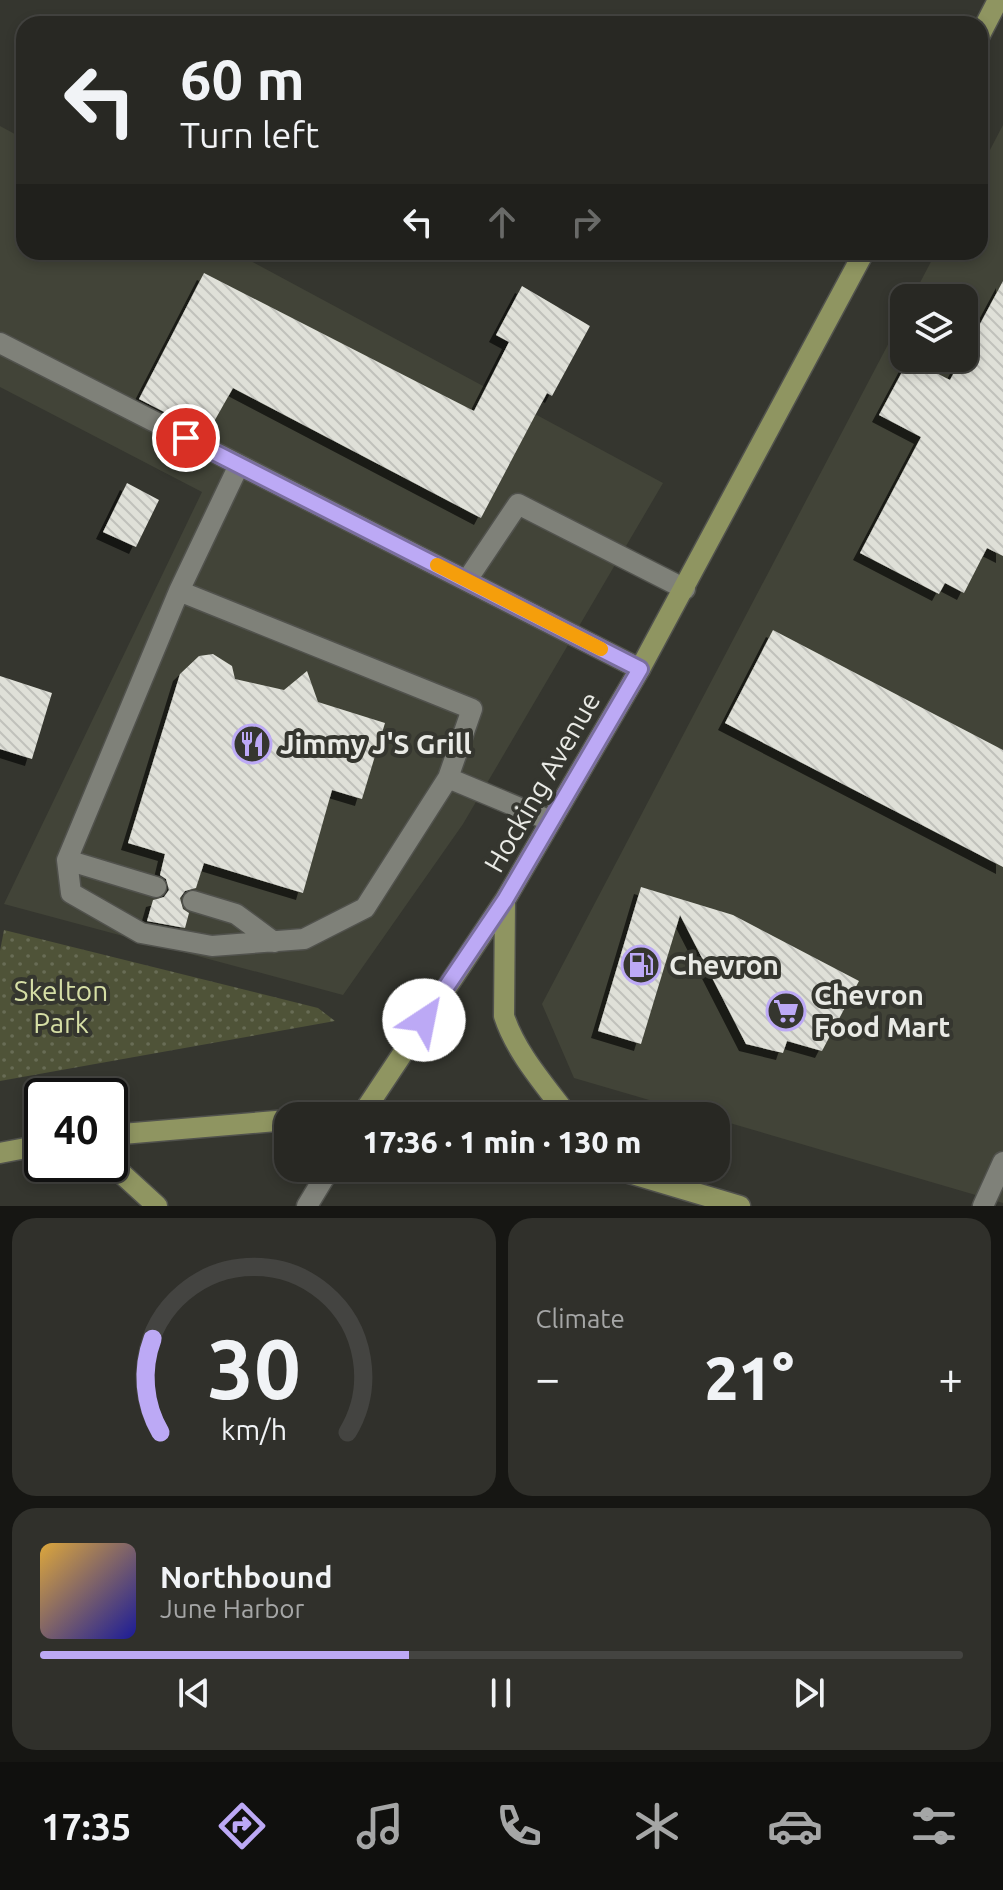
<!DOCTYPE html>
<html lang="en">
<head>
<meta charset="utf-8">
<style>
	body { margin:0; font-family:Ubuntu,sans-serif; background:#30302b; color:#f1f3f6; height:100vh; display:flex; flex-direction:column; font-size:30px; white-space:nowrap }
	* { box-sizing:border-box; margin:0 }
	p { font-size:26px; color:#a5a6a6 }
	.icon { flex:none; width:44px; height:44px; fill:none; stroke:currentColor; stroke-width:2; stroke-linecap:round; stroke-linejoin:round }
	.map { position:relative; height:1206px; overflow:hidden }
	.panel { display:flex; flex-direction:column; gap:12px; padding:12px; background:#161613; flex:1 }
	.panel>* { flex:none }
	.banner { position:absolute; left:16px; top:16px; width:972px; height:244px; border-radius:24px; box-shadow:0 4px 12px #0003,0 0 0 2px #444441; background:#282823; color:#f1f3f6; overflow:hidden }
	.fabs { position:absolute; left:890px; top:284px; display:grid; gap:16px }
	.fabs a { display:grid; place-items:center; width:88px; height:88px; border-radius:16px; background:#282823; box-shadow:0 4px 12px #0003,0 0 0 2px #444441; font-size:40px }
	.speed { position:absolute; left:24px; top:1078px; display:flex; gap:16px; font-size:40px; font-weight:700; text-align:center }
	.speed>* { display:grid; place-content:center; width:104px; height:104px; border-radius:50%; background:#282823; box-shadow:0 4px 12px #0003,0 0 0 2px #444441; line-height:1 }
	.speed .limit { border:4px solid #111; border-radius:12px; background:#fff; color:#111 }
	.pin { position:absolute; display:grid; place-items:center; width:68px; height:68px; color:#fff; margin:-34px; border:4px solid #fff; border-radius:50%; box-shadow:0 2px 8px #0007 }
	.me { position:absolute; width:88px; margin:-44px; rotate:34deg; stroke-linejoin:round; filter:drop-shadow(0 0 6px #0008) }
	.turn { display:flex; align-items:center; gap:28px; height:168px; padding:0 32px; font-size:36px }
	.turn .icon { width:104px; height:104px; stroke-width:2.5 }
	.turn b { display:block; font-size:56px; line-height:68px }
	.lanes { display:flex; align-items:center; height:76px; padding:0 32px; background:#0003; justify-content:center; gap:40px; direction:ltr }
	.lanes .off { opacity:.35 }
	.big { font-size:60px; font-weight:800; line-height:1.1 }
	.panel .tile { flex:1; display:flex; flex-direction:column; justify-content:center; gap:12px; min-width:0; padding:0 28px; border-radius:24px; background:#30302b }
	.panel .dial { align-items:center; gap:0 }
	.dial svg { height:208px; overflow:visible; fill:none; stroke:#444441; stroke-width:7; stroke-linecap:round; text-anchor:middle }
	.dial text { fill:#f1f3f6; stroke:none }
	.song { display:flex; align-items:center; gap:24px }
	.cover { width:96px; height:96px; border-radius:12px; background:linear-gradient(135deg,hsl(40 70% 55%),hsl(240 70% 35%)) }
	.played { height:8px; border-radius:4px; background:linear-gradient(90deg,#bca9f5 40%,#444441 40%) }
	.keys { display:flex; justify-content:space-around; direction:ltr }
	.heat { display:flex; justify-content:space-between; align-items:center; font-size:44px; direction:ltr }
	.panel .tiles { flex:1; display:grid; gap:12px; grid-template-columns:1fr 1fr }
	.tile:last-child { grid-column:span 2 }
	.trip { position:absolute; left:274px; top:1102px; width:456px; height:80px; border-radius:24px; background:#282823; box-shadow:0 4px 12px #0003,0 0 0 2px #444441; font-weight:800; line-height:80px; text-align:center }
	.dock { display:flex; height:128px; justify-content:space-around; align-items:center; background:#10100e; color:#a5a6a6 }
	.dock .icon { width:56px; height:56px }
	.dock .current { color:#bca9f5 }
	.dock b { font-size:36px; color:#f1f3f6 }
	.map>svg:first-child { display:block }
	.built { fill:#424438 }
	.park { fill:url(#park-dots) }
	.building { fill:url(#building-back-hatch); filter:url(#shadow) }
	.lines { fill:none; stroke-linecap:round; stroke-linejoin:round }
	.lane-casing { stroke:#51524d; stroke-width:23 }
	.street-casing { stroke:#51524d; stroke-width:23 }
	.secondary-casing { stroke:#51524d; stroke-width:23 }
	.lane { stroke:#7f8179; stroke-width:20 }
	.street { stroke:#7f8179; stroke-width:20 }
	.secondary { stroke:#8f9561; stroke-width:20 }
	.route-casing { stroke:#7a6e9f; stroke-width:20 }
	.route { stroke:#bca9f5; stroke-width:14 }
	.slow { stroke:#f59e0b; stroke-width:14 }
	.labels { text-anchor:middle; stroke-width:8; stroke-linejoin:round; paint-order:stroke }
	.poi-label { font-size:28px; font-weight:bold; fill:#e9eae5; stroke:#35362f; text-anchor:start }
	.street-label { font-size:28px; fill:#e9eae5; stroke:#35362f }
	.park-label { font-size:28px; fill:#d5dea5; stroke:#35362f }
</style>
</head>
<body>
<div class="map">
<svg width="1003" height="1206" viewBox="0 0 1003 1206">
	<defs>
		<pattern id="park-dots" width="8" height="8" patternUnits="userSpaceOnUse" patternTransform="scale(2)"><rect width="8" height="8" fill="#4f5338"/><path d="M2 2h.1M6 6h.1" fill="none" stroke="#686c55" stroke-width="1.8" stroke-linecap="round"/></pattern>
		<pattern id="building-back-hatch" width="6" height="6" patternUnits="userSpaceOnUse" patternTransform="scale(2)"><rect width="6" height="6" fill="#dfe0d8"/><path d="M-1 5l2 2M0 0l6 6M5-1l2 2" fill="none" stroke="#c0c1bb"/></pattern>
		<filter id="shadow"><feDropShadow dx="-7" dy="7" stdDeviation="0" flood-color="#0009"/></filter>
	</defs>
	<rect width="100%" height="100%" fill="#35362f"/>
	<path class="built" d="M1003,125V1203L716,1119V1116H704L574,1078L542,1004L904,314V358H964V298H912L936,252H980V169Z
		M0,126L24,139V252H234L663,483L463,824L343,995L4,904L202,492L0,387Z"/>
	<path class="park" d="M4,930L318,1008L335,1021L0,1081V951Z"/>
	<path class="building" d="M204,273L474,411L509,342L496,335L522,286L590,326L552,396L547,393L481,518L233,388L207,434L139,399Z
		M1003,281V556L987,548L964,593L945,583L939,594L860,553L921,437L879,415L909,359L950,380Z
		M127,483L159,500L136,547L103,532Z
		M773,630L1003,750V867L725,723Z
		M213,654L232,666L235,679L284,690L307,671L318,702L385,723L362,799L332,790L303,893L204,863L196,888L185,891L180,898L183,909L189,913L185,928L147,921L153,900L164,897L169,890L166,879L160,875L165,854L128,843L180,674L199,656Z
		M0,676L52,693L32,759L0,749Z
		M641,887L733,915L859,981L822,1051L787,1041L783,1053L746,1044L680,915L641,1044L598,1031Z"/>
	<g class="lines">
		<defs>
			<path id="lane" d="M0,343L640,669
				M467,580L518,504L685,589
				M179,591L472,709L448,778L365,908L304,939L212,946L141,933L71,893L67,860L179,591L239,465
				M448,778L551,821
				M67,860L156,887
				M193,901L236,914L274,942
				M983,1206L1003,1162"/>
			<path id="street" d="M307,1206L330,1168"/>
			<path id="secondary" d="M980,35L998,0
				M505,900L504,1016C516,1053 545,1085 568,1116
				M361,1116L505,900L640,669L864,252
				M110,1135L288,1120
				M0,1153L42,1145
				M110,1163L157,1206
				M612,1168L740,1206"/>
		</defs>
		<use href="#lane" class="lane-casing"/>
		<use href="#street" class="street-casing"/>
		<use href="#secondary" class="secondary-casing"/>
		<use href="#lane" class="lane"/>
		<use href="#street" class="street"/>
		<use href="#secondary" class="secondary"/>
	</g>
	<g class="lines">
		<defs>
			<path id="route" d="M186,438L640,669L505,900L424,1020"/>
		</defs>
		<use href="#route" class="route-casing"/>
		<use href="#route" class="route"/>
		<path class="slow" d="M437,565L601,649"/>
	</g>
	<defs>
		<symbol id="restaurant-ring" viewBox="-11 -11 22 22"><circle r="9.5" fill="#35362f" stroke="#bca9f5" stroke-width="1.5"/><path d="M-5-6h1v4h1v-4h1v4h1v-4h1v5L-1.5 .5V6h-2V.5L-5-1ZM5-6V6H3V1.5H1.5Q1.5-4 5-6Z" fill="#bca9f5"/></symbol>
		<symbol id="fuel-ring" viewBox="-11 -11 22 22"><circle r="9.5" fill="#35362f" stroke="#bca9f5" stroke-width="1.5"/><path d="M-5.5-6h7V0h2V4h1.3V-2.5L3-4.5l.8-.8L6-3V5H2.5V1h-1V6h-7ZM-4.2-4.7v3.2H.2V-4.7Z" fill="#bca9f5"/></symbol>
		<symbol id="supermarket-ring" viewBox="-11 -11 22 22"><circle r="9.5" fill="#35362f" stroke="#bca9f5" stroke-width="1.5"/><path d="M-6-5.5h2.5l.6 2H6L4.5 2H-2.5L-4.4-4H-6ZM-1.5 3.2a1.3 1.3 0 1 0 .1 0ZM3 3.2a1.3 1.3 0 1 0 .1 0Z" fill="#bca9f5"/></symbol>
	</defs>
	<g fill-rule="evenodd">
		<use href="#restaurant-ring" x="230" y="722" width="44" height="44"/>
		<use href="#fuel-ring" x="619" y="943" width="44" height="44"/>
		<use href="#supermarket-ring" x="764" y="989" width="44" height="44"/>
	</g>
	<g class="labels">
		<g class="poi-label">
			<text x="280" y="754">Jimmy J'S Grill</text>
			<text x="669" y="975">Chevron</text>
			<text x="814" y="1005">Chevron<tspan x="814" dy="32">Food Mart</tspan></text>
		</g>
		<g class="street-label">
			<text transform="translate(542 782) rotate(-60)" y="10">Hocking Avenue</text>
		</g>
		<g class="park-label">
			<text x="61" y="1001">Skelton<tspan x="61" dy="32">Park</tspan></text>
		</g>
	</g>
</svg>
<div class="fabs">
<a><svg class="icon" aria-label="layers" viewBox="0 0 24 24"><path d="M12 4l9 5-9 5-9-5zM3 14l9 5 9-5"/></svg></a>
</div>
<div class="speed"><div class="limit">40</div></div>
<div class="pin" style="left:186px;top:438px;background:#d93025"><svg class="icon" aria-label="arrive" viewBox="0 0 24 24"><path d="M6 21V4h12l-3 4 3 4H6"/></svg></div>
<svg class="me" style="left:424px;top:1020px" viewBox="-20 -20 40 40"><circle r="19" fill="#fff"/><path d="M0-13L10 11 0 6-10 11z" fill="#bca9f5"/></svg>
<div class="trip">17:36 · 1 min · 130 m</div>
<div class="banner">
<div class="turn"><svg class="icon" aria-label="left" viewBox="0 0 24 24"><path d="M17 20v-9H6M10 6l-5 5 5 5"/></svg><div><b>60 m</b>Turn left</div></div>
<div class="lanes"><svg class="icon" aria-label="left" viewBox="0 0 24 24"><path d="M17 20v-9H6M10 6l-5 5 5 5"/></svg><svg class="icon off" aria-label="ahead" viewBox="0 0 24 24"><path d="M12 20V5M6 11l6-6 6 6"/></svg><svg class="icon off" aria-label="right" viewBox="0 0 24 24"><path d="M7 20v-9h11M14 6l5 5-5 5"/></svg></div>
</div>
</div>
<section class="panel">
<div class="tiles">
<div class="tile dial"><svg viewBox="0 0 100 80">
<path d="M14 69A42 42 0 1 1 86 69"/>
<path d="M14 69A42 42 0 0 1 11 33" stroke="#bca9f5"/>
<text x="50" y="56" font-size="32" font-weight="700">30</text>
<text x="50" y="72" font-size="11">km/h</text>
</svg></div>
<div class="tile"><p>Climate</p>
<div class="heat"><a>−</a><b class="big">21°</b><a>+</a></div>
</div>
<div class="tile">
<div class="song"><i class="cover"></i><div><b>Northbound</b><p>June Harbor</p></div></div>
<div class="played"></div>
<div class="keys"><svg class="icon" aria-label="previous" viewBox="0 0 24 24"><path d="M18 5L8 12l10 7zM5 5v14"/></svg><svg class="icon" aria-label="pause" viewBox="0 0 24 24"><path d="M8 5v14M16 5v14"/></svg><svg class="icon" aria-label="next" viewBox="0 0 24 24"><path d="M6 5l10 7-10 7zM19 5v14"/></svg></div>
</div>
</div>
</section>
<nav class="dock">
<b>17:35</b>
<svg class="icon current" aria-label="directions" viewBox="0 0 24 24"><path d="M12 3l9 9-9 9-9-9zM9 14v-3h6M13 9l2 2-2 2"/></svg>
<svg class="icon" aria-label="music" viewBox="0 0 24 24"><path d="M9 18V5l10-2v13"/><circle cx="6" cy="18" r="3"/><circle cx="16" cy="16" r="3"/></svg>
<svg class="icon" aria-label="phone" viewBox="0 0 24 24"><path d="M5 4h4l2 5-3 2q2 4 5 5l2-3 5 2v4C11 20 4 13 5 4z"/></svg>
<svg class="icon" aria-label="climate" viewBox="0 0 24 24"><path d="M12 3v18M4 7l16 10M4 17L20 7"/></svg>
<svg class="icon" aria-label="car" viewBox="0 0 24 24"><path d="M5 17H2v-5l4-1 3-4h7l3 4 3 1v5h-3M9 17h6M6 11h13"/><circle cx="7" cy="17" r="2"/><circle cx="17" cy="17" r="2"/></svg>
<svg class="icon" aria-label="filters" viewBox="0 0 24 24"><path d="M4 7h16M4 17h16"/><circle cx="9" cy="7" r="2"/><circle cx="15" cy="17" r="2"/></svg>
</nav>
</body>
</html>
